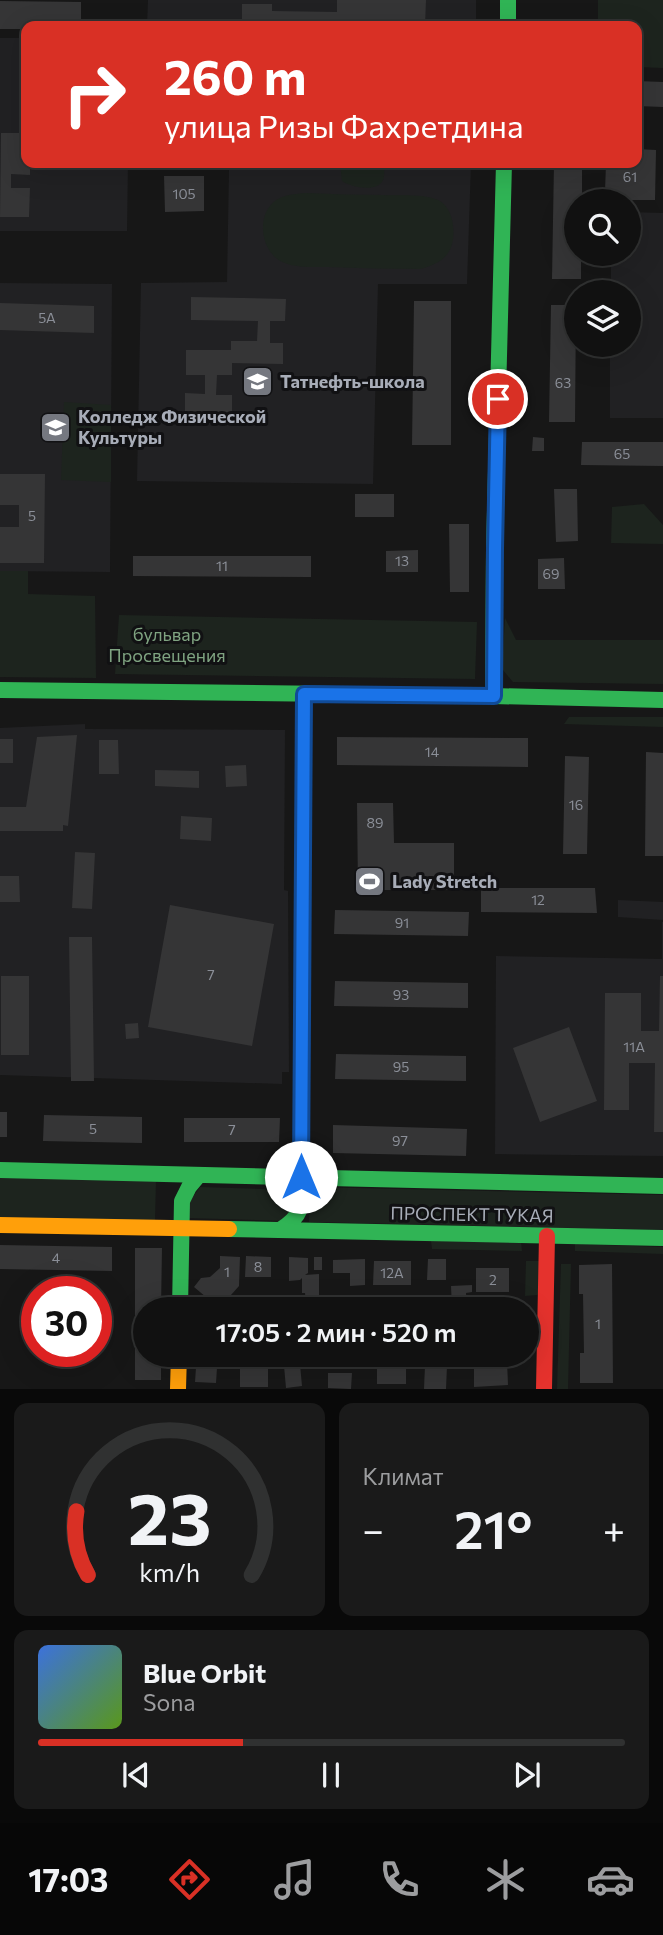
<!DOCTYPE html>
<html lang="ru">
<head>
<meta charset="utf-8">
<style>
	body { margin:0; font-family:Commissioner,sans-serif; background:#1a1a1a; color:#f1f3f6; height:100vh; display:flex; flex-direction:column; font-size:26px; white-space:nowrap }
	* { box-sizing:border-box; margin:0 }
	p { font-size:23px; color:#9c9d9f }
	.icon { flex:none; width:38px; height:38px; fill:none; stroke:currentColor; stroke-width:2; stroke-linecap:round; stroke-linejoin:round }
	.map { position:relative; height:1389px; overflow:hidden }
	.panel { display:flex; flex-direction:column; gap:14px; padding:14px; background:#090909; flex:1 }
	.panel>* { flex:none }
	.top-card { position:absolute; left:21px; top:21px; width:621px; height:147px; border-radius:14px; box-shadow:0 7px 28px #0002,0 0 0 2px #303131; background:#d93025; color:#fff; overflow:hidden }
	.controls { position:absolute; left:564px; top:189px; display:grid; gap:14px }
	.controls a { display:grid; place-items:center; width:77px; height:77px; border-radius:50%; background:#111; box-shadow:0 7px 28px #0002,0 0 0 2px #303131; font-size:35px }
	.speed { position:absolute; left:21px; top:1276px; display:flex; gap:14px; font-size:35px; font-weight:700; text-align:center }
	.speed>* { display:grid; place-content:center; width:91px; height:91px; border-radius:50%; background:#111; box-shadow:0 7px 28px #0002,0 0 0 2px #303131; line-height:1 }
	.speed .limit { border:10px solid #d22; background:#fff; color:#111 }
	.pin { position:absolute; display:grid; place-items:center; width:60px; height:60px; color:#fff; margin:-30px; border:4px solid #fff; border-radius:50%; box-shadow:0 2px 7px #0007 }
	.me { position:absolute; width:77px; margin:-38px; rotate:0deg; stroke-linejoin:round; filter:drop-shadow(0 0 5px #0008) }
	.turn { display:flex; align-items:center; gap:24px; height:147px; padding:0 28px; font-size:32px }
	.turn .icon { width:91px; height:91px; stroke-width:2.5 }
	.turn b { display:block; font-size:49px; line-height:60px }
	.big { font-size:52px; font-weight:600; line-height:1.1 }
	.panel .tile { flex:1; display:flex; flex-direction:column; justify-content:center; gap:10px; min-width:0; padding:0 24px; border-radius:14px; background:#1a1a1a }
	.panel .dial { align-items:center; gap:0 }
	.dial svg { height:182px; overflow:visible; fill:none; stroke:#303131; stroke-width:7; stroke-linecap:round; text-anchor:middle }
	.dial text { fill:#f1f3f6; stroke:none }
	.song { display:flex; align-items:center; gap:21px }
	.cover { width:84px; height:84px; border-radius:10px; background:linear-gradient(135deg,hsl(220 70% 55%),hsl(90 70% 35%)) }
	.played { height:7px; border-radius:4px; background:linear-gradient(90deg,#d93025 35%,#303131 35%) }
	.keys { display:flex; justify-content:space-around; direction:ltr }
	.heat { display:flex; justify-content:space-between; align-items:center; font-size:38px; direction:ltr }
	.panel .tiles { flex:1; display:grid; gap:14px; grid-template-columns:1fr 1fr }
	.tile:last-child { grid-column:span 2 }
	.trip { position:absolute; left:133px; top:1297px; width:406px; height:70px; border-radius:35px; background:#111; box-shadow:0 7px 28px #0002,0 0 0 2px #303131; font-weight:600; line-height:70px; text-align:center }
	.tabs { display:flex; height:112px; justify-content:space-around; align-items:center; background:#070707; color:#9c9d9f }
	.tabs .icon { width:49px; height:49px }
	.tabs .current { color:#d93025 }
	.tabs b { font-size:32px; color:#f1f3f6 }
	.map>svg:first-child { display:block }
	.built { fill:#212123 }
	.green { fill:#1d241e }
	.building { fill:#353536 }
	.lines { fill:none; stroke-linecap:round; stroke-linejoin:round }
	.street { stroke:#4b4c50; stroke-width:12 }
	.fast { stroke:#30b455; stroke-width:16 }
	.slow { stroke:#ff9f0a; stroke-width:16 }
	.jam { stroke:#e5322d; stroke-width:16 }
	.route-casing { stroke:#114b97; stroke-width:18 }
	.route { stroke:#1a73e8; stroke-width:12 }
	.labels { text-anchor:middle; stroke-width:6; stroke-linejoin:round; paint-order:stroke }
	.number-label { font-size:14px; fill:#8b8f98 }
	.poi-label { font-size:18px; font-weight:bold; fill:#a8adb8; stroke:#111113; text-anchor:start }
	.park-label { font-size:18px; fill:#7fa381; stroke:#111113 }
	.street-label { font-size:18px; fill:#a8adb8; stroke:#111113 }
</style>
</head>
<body>
<div class="map">
<svg width="663" height="1389" viewBox="0 0 663 1389">
	<rect width="100%" height="100%" fill="#171717"/>
	<path class="built" d="M148,0H476V26H147Z
		M0,38H26V163H128L127,231H0Z
		M145,163H471L467,284H378L373,484L137,481L141,283L227,282L229,170L145,169Z
		M628,212L663,213V418H610V345H628V292H611V254H628Z
		M0,283L112,284L110,572L0,571Z
		M85,724V729L285,730L284,890L288,891L289,1072H282V1084L0,1075V728Z
		M618,900L663,902V920L618,917Z
		M662,922H663V1156L495,1154L496,956L662,959Z"/>
	<path class="green" d="M598,0H663V68L637,67V26H598Z
		M340,163H384C384,168 385,175 383,180C378,193 350,187 342,181Z
		M306,193C332,194 358,195 383,195C400,196 422,193 438,200C451,206 455,225 453,239C451,258 436,265 420,269C389,269 358,268 328,267C314,267 298,268 285,263C261,255 255,216 275,201C284,194 296,194 306,193Z
		M64,402L111,405V482L61,480Z
		M644,504L663,525V544L611,543L612,507Z
		M0,571H28V594L95,596L96,678L0,677Z
		M119,615L477,622L475,679L115,674Z
		M505,618L516,640H663V684L513,682L502,669Z
		M569,717H663V727L564,724Z
		M0,1176L156,1180L155,1221L0,1217Z
		M200,1187L293,1190L292,1214L287,1221L187,1218L190,1201Z
		M310,1187L663,1195V1230L309,1222Z
		M431,1241L521,1242L522,1251L432,1249Z
		M575,1244L663,1247V1254L575,1251Z
		M526,1261H542L541,1293L537,1295L525,1296Z
		M561,1264H571L568,1389H557Z"/>
	<path class="building" d="M337,0H426L425,26H337V23L272,21L271,26H242V4H272V11L337,12Z
		M0,1L81,2V26H26V29H0Z
		M637,81L663,82V107L637,106Z
		M1,133H26V163H30V175L11,174V188H30L29,217H0Z
		M637,149L656,150L655,200H621V192H605L606,163H637Z
		M554,163H582V201H576V254H581V279H552Z
		M164,176H204V211L165,212Z
		M191,297L286,299L285,321H270V343H283V364L232,363V375H217L216,395H232V418L185,417V393L205,394V375H186V350H231V341H257L258,321L191,320Z
		M414,301H451V445H412Z
		M0,303L94,306V333L0,330Z
		M551,305H576L575,422H549Z
		M533,437L544,438V451H532Z
		M582,442H663V466L581,465Z
		M0,474H45L44,563H0V527H19V505H0Z
		M554,489H577L578,541L556,542Z
		M355,494H394V517H355Z
		M449,524H469V592H450Z
		M418,550V572H386V551Z
		M133,556H311V577L133,576Z
		M564,558L565,589H538V559Z
		M77,735L68,826L63,825V831H0V807H26L37,737Z
		M337,737L528,738V767L337,765Z
		M0,739H13V763H0Z
		M99,740H118L119,774H99Z
		M646,752L663,753V856H645Z
		M565,756L589,757L587,854H563Z
		M246,765L247,786L226,787L225,766Z
		M155,770L199,771V788L155,786Z
		M357,803H393L394,843H454V890H358Z
		M181,816L212,818L211,841L180,839Z
		M75,852L95,853L92,909L72,908Z
		M0,876H19L20,902H0Z
		M481,888H595L597,913L481,912Z
		M170,905L274,924L252,1046L148,1027Z
		M335,910L469,912L468,936L334,934Z
		M69,937H92L94,1081H71Z
		M1,976H29V1055H1Z
		M660,976H663V1132H654L655,1063H629V1110H604L605,993H641V1031H659Z
		M335,981L468,983V1008L334,1006Z
		M138,1023L139,1038L126,1039L125,1024Z
		M569,1027L597,1101L540,1122L513,1048Z
		M336,1054L466,1056V1081L335,1079Z
		M0,1112H7V1137H0Z
		M44,1115L142,1117V1143L43,1141Z
		M184,1118H280L279,1142H184Z
		M333,1125L467,1129L466,1156L333,1153Z
		M0,1245L112,1247V1271L0,1269Z
		M135,1248H162L161,1309H145V1354H161V1380H135Z
		M220,1256L240,1257L239,1286L231,1295L206,1297L194,1287L201,1278L210,1277L220,1268Z
		M246,1256L271,1257V1277H245Z
		M289,1257L308,1258V1273L305,1275L319,1274V1303H306L305,1293H302V1278L300,1280L289,1281Z
		M314,1257H322V1270H314Z
		M365,1259V1285L350,1286V1273H333V1260Z
		M428,1259H446V1280H427Z
		M374,1261H411V1285H373Z
		M612,1264L613,1383H580V1353H584L583,1294H579V1265Z
		M476,1268H509V1292H476Z
		M472,1285V1292L466,1293L467,1309H452L451,1286Z
		M377,1357H406V1384H377Z
		M507,1361L508,1385L474,1387V1362Z
		M300,1364L302,1386L286,1388L284,1366Z
		M240,1365H268V1387H240Z
		M425,1365L447,1366L446,1389H424Z
		M196,1367L217,1368L216,1383L195,1382Z
		M328,1373H352L351,1389L328,1388Z"/>
	<g class="lines">
		<path class="street" d="M301,1177L304,694"/>
		<path class="fast" d="M508,0V26
			M0,690L493,696L663,700
			M493,696L494,549L504,163
			M0,1170L663,1186
			M229,1229L663,1238
			M280,1230C305,1214 302,1204 301,1177
			M180,1309L182,1201L189,1187L199,1175"/>
		<path class="slow" d="M0,1225L229,1229
			M178,1389L179,1354"/>
		<path class="jam" d="M544,1389L547,1236"/>
	</g>
	<g class="lines">
		<defs>
			<path id="route" d="M301,1177L304,694L494,696L495,549L498,399"/>
		</defs>
		<use href="#route" class="route-casing"/>
		<use href="#route" class="route"/>
	</g>
	<defs>
		<symbol id="school-square" viewBox="-11 -11 22 22"><rect x="-9" y="-9" width="18" height="18" rx="4" fill="#757880" stroke="#111113"/><path d="M0-5L7-2L0 1L-7-2ZM-4 1L0 2.5L4 1V4Q0 6-4 4Z" fill="#fff"/></symbol>
		<symbol id="university-square" viewBox="-11 -11 22 22"><rect x="-9" y="-9" width="18" height="18" rx="4" fill="#757880" stroke="#111113"/><path d="M0-5L7-2L0 1L-7-2ZM-4 1L0 2.5L4 1V4Q0 6-4 4Z" fill="#fff"/></symbol>
		<symbol id="stadium-square" viewBox="-11 -11 22 22"><rect x="-9" y="-9" width="18" height="18" rx="4" fill="#757880" stroke="#111113"/><path d="M0-5a6.5 5 0 1 0 0 10a6.5 5 0 1 0 0-10ZM-3.5-1.8h7v3.6h-7Z" fill="#fff"/></symbol>
	</defs>
	<g fill-rule="evenodd">
		<use href="#school-square" x="240" y="364" width="35" height="35"/>
		<use href="#university-square" x="38" y="410" width="35" height="35"/>
		<use href="#stadium-square" x="352" y="864" width="35" height="35"/>
	</g>
	<g class="labels">
		<g class="number-label">
			<text x="630" y="182">61</text>
			<text x="184" y="199">105</text>
			<text x="47" y="323">5А</text>
			<text x="563" y="388">63</text>
			<text x="622" y="459">65</text>
			<text x="32" y="521">5</text>
			<text x="402" y="566">13</text>
			<text x="222" y="571">11</text>
			<text x="551" y="579">69</text>
			<text x="432" y="757">14</text>
			<text x="576" y="810">16</text>
			<text x="375" y="828">89</text>
			<text x="538" y="905">12</text>
			<text x="402" y="928">91</text>
			<text x="211" y="980">7</text>
			<text x="401" y="1000">93</text>
			<text x="634" y="1052">11А</text>
			<text x="401" y="1072">95</text>
			<text x="93" y="1134">5</text>
			<text x="232" y="1135">7</text>
			<text x="400" y="1146">97</text>
			<text x="56" y="1263">4</text>
			<text x="258" y="1272">8</text>
			<text x="227" y="1277">1</text>
			<text x="392" y="1278">12А</text>
			<text x="493" y="1285">2</text>
			<text x="598" y="1329">1</text>
		</g>
		<g class="poi-label">
			<text x="280" y="388">Татнефть-школа</text>
			<text x="78" y="423">Колледж Физической<tspan x="78" dy="21">Культуры</tspan></text>
			<text x="392" y="888">Lady Stretch</text>
		</g>
		<g class="park-label">
			<text x="167" y="641">бульвар<tspan x="167" dy="21">Просвещения</tspan></text>
		</g>
		<g class="street-label">
			<text transform="translate(472 1215) rotate(1)" y="6">ПРОСПЕКТ ТУКАЯ</text>
		</g>
	</g>
</svg>
<div class="controls">
<a><svg class="icon" aria-label="search" viewBox="0 0 24 24"><circle cx="10" cy="10" r="6"/><path d="M15 15l6 6"/></svg></a>
<a><svg class="icon" aria-label="layers" viewBox="0 0 24 24"><path d="M12 4l9 5-9 5-9-5zM3 14l9 5 9-5"/></svg></a>
</div>
<div class="speed"><div class="limit">30</div></div>
<div class="pin" style="left:498px;top:399px;background:#d93025"><svg class="icon" aria-label="arrive" viewBox="0 0 24 24"><path d="M6 21V4h12l-3 4 3 4H6"/></svg></div>
<svg class="me" style="left:301px;top:1177px" viewBox="-20 -20 40 40"><circle r="19" fill="#fff"/><path d="M0-13L10 11 0 6-10 11z" fill="#1a73e8"/></svg>
<div class="trip">17:05 · 2 мин · 520 m</div>
<div class="top-card">
<div class="turn"><svg class="icon" aria-label="right" viewBox="0 0 24 24"><path d="M7 20v-9h11M14 6l5 5-5 5"/></svg><div><b>260 m</b>улица Ризы Фахретдина</div></div>
</div>
</div>
<section class="panel">
<div class="tiles">
<div class="tile dial"><svg viewBox="0 0 100 80">
<path d="M14 69A42 42 0 1 1 86 69"/>
<path d="M14 69A42 42 0 0 1 9 41" stroke="#d93025"/>
<text x="50" y="56" font-size="32" font-weight="700">23</text>
<text x="50" y="72" font-size="11">km/h</text>
</svg></div>
<div class="tile"><p>Климат</p>
<div class="heat"><a>−</a><b class="big">21°</b><a>+</a></div>
</div>
<div class="tile">
<div class="song"><i class="cover"></i><div><b>Blue Orbit</b><p>Sona</p></div></div>
<div class="played"></div>
<div class="keys"><svg class="icon" aria-label="previous" viewBox="0 0 24 24"><path d="M18 5L8 12l10 7zM5 5v14"/></svg><svg class="icon" aria-label="pause" viewBox="0 0 24 24"><path d="M8 5v14M16 5v14"/></svg><svg class="icon" aria-label="next" viewBox="0 0 24 24"><path d="M6 5l10 7-10 7zM19 5v14"/></svg></div>
</div>
</div>
</section>
<nav class="tabs">
<b>17:03</b>
<svg class="icon current" aria-label="directions" viewBox="0 0 24 24"><path d="M12 3l9 9-9 9-9-9zM9 14v-3h6M13 9l2 2-2 2"/></svg>
<svg class="icon" aria-label="music" viewBox="0 0 24 24"><path d="M9 18V5l10-2v13"/><circle cx="6" cy="18" r="3"/><circle cx="16" cy="16" r="3"/></svg>
<svg class="icon" aria-label="phone" viewBox="0 0 24 24"><path d="M5 4h4l2 5-3 2q2 4 5 5l2-3 5 2v4C11 20 4 13 5 4z"/></svg>
<svg class="icon" aria-label="climate" viewBox="0 0 24 24"><path d="M12 3v18M4 7l16 10M4 17L20 7"/></svg>
<svg class="icon" aria-label="car" viewBox="0 0 24 24"><path d="M5 17H2v-5l4-1 3-4h7l3 4 3 1v5h-3M9 17h6M6 11h13"/><circle cx="7" cy="17" r="2"/><circle cx="17" cy="17" r="2"/></svg>
</nav>
</body>
</html>
